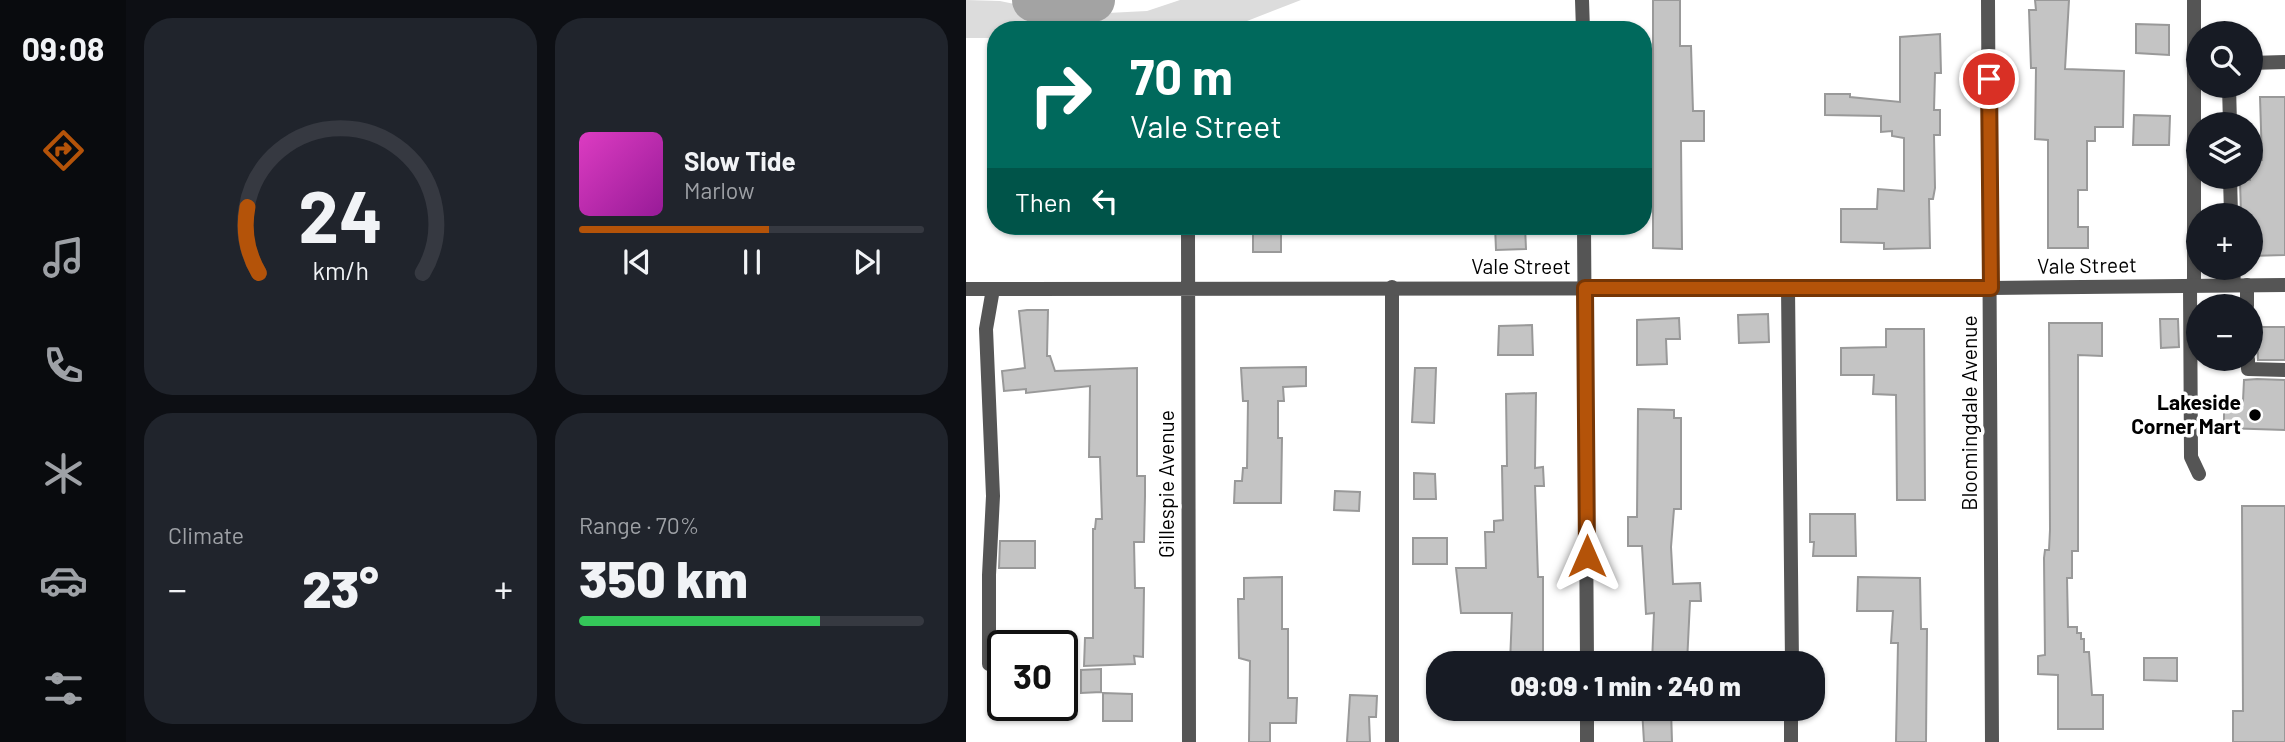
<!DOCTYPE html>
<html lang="en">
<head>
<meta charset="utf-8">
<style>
	body { margin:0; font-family:Barlow,sans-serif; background:#20242c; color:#f1f3f6; height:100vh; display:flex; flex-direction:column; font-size:26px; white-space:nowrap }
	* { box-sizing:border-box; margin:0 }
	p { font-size:23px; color:#9ea1a6 }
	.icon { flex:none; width:38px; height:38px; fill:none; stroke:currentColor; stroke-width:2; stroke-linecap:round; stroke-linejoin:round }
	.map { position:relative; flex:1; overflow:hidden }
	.drawer { display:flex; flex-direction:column; gap:18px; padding:18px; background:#0d0f14; width:840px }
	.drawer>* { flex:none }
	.banner { position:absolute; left:21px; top:21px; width:665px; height:214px; border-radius:28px; box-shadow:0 2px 5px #0004; background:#00695c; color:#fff; overflow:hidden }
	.controls { position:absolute; left:1220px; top:21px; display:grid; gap:14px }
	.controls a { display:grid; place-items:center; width:77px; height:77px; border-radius:50%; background:#171b24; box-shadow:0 2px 5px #0004; font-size:35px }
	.speed { position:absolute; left:21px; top:630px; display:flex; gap:14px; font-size:35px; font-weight:700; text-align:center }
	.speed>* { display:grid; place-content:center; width:91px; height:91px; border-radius:50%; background:#171b24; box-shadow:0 2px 5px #0004; line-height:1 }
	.speed .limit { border:4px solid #111; border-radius:10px; background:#fff; color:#111 }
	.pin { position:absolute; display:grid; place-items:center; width:60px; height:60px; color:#fff; margin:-30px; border:4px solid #fff; border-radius:50%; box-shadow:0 2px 7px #0007 }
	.me { position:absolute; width:77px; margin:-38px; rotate:0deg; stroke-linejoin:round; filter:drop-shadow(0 0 5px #0008) }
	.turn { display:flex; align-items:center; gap:24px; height:147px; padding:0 28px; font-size:32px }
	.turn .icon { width:91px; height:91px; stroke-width:2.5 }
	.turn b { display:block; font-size:49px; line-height:60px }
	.then { display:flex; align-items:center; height:66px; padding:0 28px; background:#0003; gap:14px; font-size:26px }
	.big { font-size:52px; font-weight:800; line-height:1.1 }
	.drawer .tile { flex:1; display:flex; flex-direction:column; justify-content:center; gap:10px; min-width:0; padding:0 24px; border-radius:28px; background:#20242c }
	.drawer .dial { align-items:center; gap:0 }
	.dial svg { height:182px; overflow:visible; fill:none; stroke:#363941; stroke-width:7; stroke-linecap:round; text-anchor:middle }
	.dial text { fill:#f1f3f6; stroke:none }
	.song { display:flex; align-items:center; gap:21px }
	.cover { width:84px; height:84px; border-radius:10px; background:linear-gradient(135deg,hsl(310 70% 55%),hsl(300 70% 35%)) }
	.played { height:7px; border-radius:4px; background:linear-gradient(90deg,#b45309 55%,#363941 55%) }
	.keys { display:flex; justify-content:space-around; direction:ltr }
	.heat { display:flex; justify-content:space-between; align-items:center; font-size:38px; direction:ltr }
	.charge { height:10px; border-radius:5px; background:linear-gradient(90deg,#34c759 70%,#363941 0) }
	.drawer .tiles { flex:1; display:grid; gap:18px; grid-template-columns:repeat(2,1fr) }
	.trip { position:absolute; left:460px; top:651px; width:399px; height:70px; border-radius:28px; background:#171b24; box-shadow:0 2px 5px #0004; font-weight:800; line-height:70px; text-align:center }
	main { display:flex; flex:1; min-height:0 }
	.dock { display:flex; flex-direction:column; width:126px; justify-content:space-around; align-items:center; background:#090b0e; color:#9ea1a6 }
	.dock .icon { width:49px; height:49px }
	.dock .active { color:#b45309 }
	.dock b { font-size:32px; color:#f1f3f6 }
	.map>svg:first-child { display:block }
	.green { fill:#dcdcdc }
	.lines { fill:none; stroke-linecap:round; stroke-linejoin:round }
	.river { stroke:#a3a3a3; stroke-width:44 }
	.building { fill:#c4c4c4; stroke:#999; stroke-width:2 }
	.service { stroke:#555; stroke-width:14 }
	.minor { stroke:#555; stroke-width:14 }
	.route-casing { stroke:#753606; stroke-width:18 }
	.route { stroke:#b45309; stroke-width:12 }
	.poi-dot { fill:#000; stroke:#fff; stroke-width:2.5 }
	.labels { text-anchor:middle; stroke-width:7; stroke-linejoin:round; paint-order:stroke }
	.street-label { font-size:21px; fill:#000; stroke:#fff }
	.poi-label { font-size:21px; font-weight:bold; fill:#000; stroke:#fff; text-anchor:end }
</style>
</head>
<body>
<main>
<nav class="dock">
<b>09:08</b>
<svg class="icon active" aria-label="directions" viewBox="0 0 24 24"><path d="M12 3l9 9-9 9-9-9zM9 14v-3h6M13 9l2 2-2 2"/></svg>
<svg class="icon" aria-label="music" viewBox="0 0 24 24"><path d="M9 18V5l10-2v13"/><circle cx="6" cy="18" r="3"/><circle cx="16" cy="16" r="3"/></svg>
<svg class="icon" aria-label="phone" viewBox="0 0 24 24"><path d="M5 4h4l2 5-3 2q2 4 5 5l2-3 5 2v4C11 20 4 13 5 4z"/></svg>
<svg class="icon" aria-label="climate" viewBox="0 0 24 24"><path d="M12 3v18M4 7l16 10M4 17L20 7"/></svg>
<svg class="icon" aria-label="car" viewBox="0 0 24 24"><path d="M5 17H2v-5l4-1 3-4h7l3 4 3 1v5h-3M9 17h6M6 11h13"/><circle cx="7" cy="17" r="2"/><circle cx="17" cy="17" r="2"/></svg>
<svg class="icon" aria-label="filters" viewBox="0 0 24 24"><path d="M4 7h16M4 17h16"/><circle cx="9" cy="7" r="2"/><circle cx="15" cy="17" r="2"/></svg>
</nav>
<section class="drawer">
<div class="tiles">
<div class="tile dial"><svg viewBox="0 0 100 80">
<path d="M14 69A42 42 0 1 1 86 69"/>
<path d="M14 69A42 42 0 0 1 9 40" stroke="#b45309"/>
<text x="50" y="56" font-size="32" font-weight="700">24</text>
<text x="50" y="72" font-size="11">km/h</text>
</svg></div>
<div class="tile">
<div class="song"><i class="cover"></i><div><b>Slow Tide</b><p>Marlow</p></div></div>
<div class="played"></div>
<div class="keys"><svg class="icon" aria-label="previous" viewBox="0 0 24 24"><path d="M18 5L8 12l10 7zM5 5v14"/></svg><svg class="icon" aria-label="pause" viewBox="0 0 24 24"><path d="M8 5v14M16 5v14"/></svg><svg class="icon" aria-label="next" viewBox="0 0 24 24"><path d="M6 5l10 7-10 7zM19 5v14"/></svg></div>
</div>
<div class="tile"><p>Climate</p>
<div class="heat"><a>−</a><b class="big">23°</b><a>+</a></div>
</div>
<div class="tile"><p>Range · 70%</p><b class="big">350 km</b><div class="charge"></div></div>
</div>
</section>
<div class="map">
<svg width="1319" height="742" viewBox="0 0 1319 742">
	<rect width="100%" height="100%" fill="#fff"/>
	<path class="green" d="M0,0L34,1L102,15L181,11L214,0H335L258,30H30V38H0Z"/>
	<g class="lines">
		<path class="river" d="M68,0L111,3L127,0"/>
	</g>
	<path class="building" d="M687,0H714V46H725L727,111H738V141H715L716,249L687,248Z
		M1069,0H1103L1099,69L1158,71L1157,127H1129V141H1121V190H1112V227H1122V248H1082V140L1069,139L1070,68H1065L1063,10H1070Z
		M1170,24L1203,25V55L1170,53Z
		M974,34L975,73H969L968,110H974V135H968L969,188L967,199H963L964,248L918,249V243L875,242V209H911L912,189L938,191V138L926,136V131L915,132V116L859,115V94H884V97L934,102V37Z
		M1294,97H1319V255L1284,256V215H1275L1274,180H1284V160H1296Z
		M1168,115L1204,116L1203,145H1167Z
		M287,226H315V252H287Z
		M529,226H559L560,249L530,250Z
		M61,310H82L81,356H84L89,371L171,368V476H179V496L178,542H168L169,588H178L177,657L168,656L169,664L118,666L119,638H127V529H129L130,519H136L134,457H123L124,386L60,393V389L38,391L36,371L59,368L53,311Z
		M802,314L803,342L773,343L772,315Z
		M713,318L714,339H700L701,364L671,365V320Z
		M1194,319H1212L1213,347L1195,348Z
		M1083,323H1136V356L1112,355V551H1106V578H1101L1102,627H1111V633H1115V639H1118V652H1123L1126,695H1137V729H1092V675L1072,674V656L1079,655L1078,558L1079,550H1083L1084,530Z
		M566,325L567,355H532L533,326Z
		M1291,327H1319V360H1292Z
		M920,329H958L959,500H931L930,395L907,394L908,375H875V348L920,347Z
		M340,367V386L317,387L318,401H312V438H316L315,503H268L269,481H276L277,468H281L282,401H277L275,368Z
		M449,368H470L468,423L446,422Z
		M1291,379L1319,380V430L1258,428V400L1277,401L1278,380Z
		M570,393L569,468L577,467L578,486H569L572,577H577V653H572L571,663H544L546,613H495L490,568H520L519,532H528V521L537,520L536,466H541L540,394Z
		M672,409L708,410V418H715V509H708L705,547L707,584L734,583L735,601H724L721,663H686L688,613L680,614L676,546H662V517H671Z
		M448,473L469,474L470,499H448Z
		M369,491L394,492L393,511L368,510Z
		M1276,506H1319V742H1267V711H1277Z
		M844,514H889L890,556H847L848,542H844Z
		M447,538H481V564H447Z
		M34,541H69V568H33Z
		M316,577V629H322V698H331L330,723H304V742H283L284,661L273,658L272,599H278V578Z
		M892,577L954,578L955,629H961L960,742H930L932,643H925L927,611H891Z
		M1178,658H1211V681L1178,680Z
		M135,669V692L115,693V670Z
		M137,693L166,694V721H137Z
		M384,695L411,696L410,717H403L404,742H381Z
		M676,709H705L706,742H678Z"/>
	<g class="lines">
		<path class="service" d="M1228,0V285
			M1284,63L1319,62
			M1263,86L1264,124
			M1264,177L1265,215
			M1267,268L1268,285
			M1224,285L1225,457L1233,474
			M1281,285V306
			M426,287V742
			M822,288L826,663
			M1282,359V369L1319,370
			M23,664V575L27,496L20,329L27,289
			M825,742V709"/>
		<path class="minor" d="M616,0L617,30
			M1022,0L1026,742
			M222,226L223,742
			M618,226L621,663
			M0,289L1025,288L1319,285
			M621,709V742"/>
	</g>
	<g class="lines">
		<defs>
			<path id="route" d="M621,556L619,288H1025L1023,79"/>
		</defs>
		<use href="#route" class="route-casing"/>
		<use href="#route" class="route"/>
	</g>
	<circle class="poi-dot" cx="1289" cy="415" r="7"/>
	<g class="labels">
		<g class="street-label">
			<text transform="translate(1121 266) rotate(-1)" y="7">Vale Street</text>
			<text x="555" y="274">Vale Street</text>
			<text transform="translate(1004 413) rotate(-90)" y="7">Bloomingdale Avenue</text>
			<text transform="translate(201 484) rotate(-90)" y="7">Gillespie Avenue</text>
		</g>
		<g class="poi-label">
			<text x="1275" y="410">Lakeside<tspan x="1275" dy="24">Corner Mart</tspan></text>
		</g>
	</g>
</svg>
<div class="controls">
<a><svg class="icon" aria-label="search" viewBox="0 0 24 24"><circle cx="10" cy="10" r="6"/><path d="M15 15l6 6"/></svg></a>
<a><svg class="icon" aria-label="layers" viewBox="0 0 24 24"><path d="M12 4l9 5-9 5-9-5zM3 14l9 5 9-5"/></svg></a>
<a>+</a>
<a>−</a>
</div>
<div class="speed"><div class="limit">30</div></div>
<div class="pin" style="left:1023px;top:79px;background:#d93025"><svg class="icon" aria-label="arrive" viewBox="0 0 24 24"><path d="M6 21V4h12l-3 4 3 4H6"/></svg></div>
<svg class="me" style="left:621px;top:556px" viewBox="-20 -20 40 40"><path d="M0-17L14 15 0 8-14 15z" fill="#b45309" stroke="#fff" stroke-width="4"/></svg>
<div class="trip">09:09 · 1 min · 240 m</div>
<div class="banner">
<div class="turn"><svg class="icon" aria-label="right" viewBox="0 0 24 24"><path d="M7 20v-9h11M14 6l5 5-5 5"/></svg><div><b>70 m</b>Vale Street</div></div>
<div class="then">Then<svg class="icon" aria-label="left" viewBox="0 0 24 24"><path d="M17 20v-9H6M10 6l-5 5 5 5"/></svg></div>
</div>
</div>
</main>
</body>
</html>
